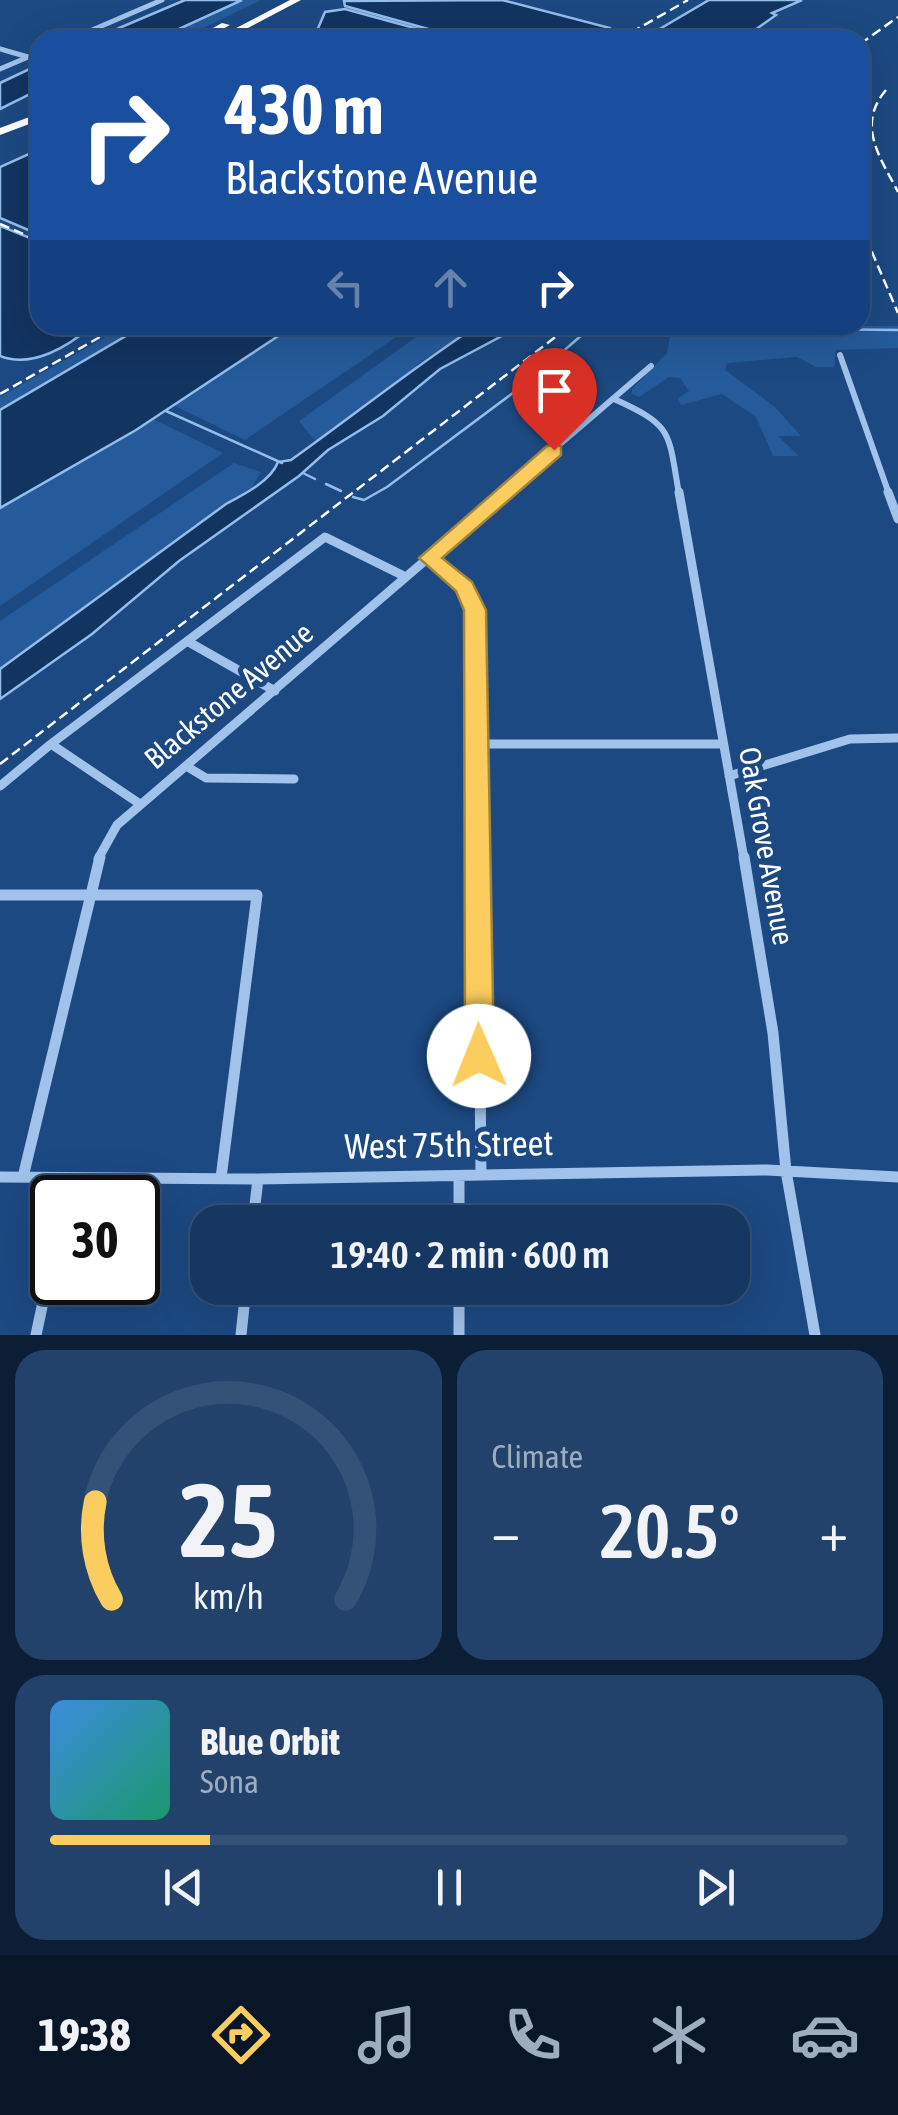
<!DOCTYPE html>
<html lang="en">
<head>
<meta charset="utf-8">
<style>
	body { margin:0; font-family:"Asap Condensed",sans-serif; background:#22426b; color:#f1f3f6; height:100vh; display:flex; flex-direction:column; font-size:38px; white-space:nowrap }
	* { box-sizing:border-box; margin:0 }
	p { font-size:32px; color:#9dacbe }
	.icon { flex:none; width:55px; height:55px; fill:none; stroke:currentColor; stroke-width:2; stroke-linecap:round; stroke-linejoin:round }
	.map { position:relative; height:1335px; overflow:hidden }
	.panel { display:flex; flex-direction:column; gap:15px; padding:15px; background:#0c1e36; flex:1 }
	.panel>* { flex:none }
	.banner { position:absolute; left:30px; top:30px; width:840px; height:305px; border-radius:30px; box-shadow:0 10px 40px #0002,0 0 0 2px #345177; background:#1a4fa0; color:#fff; overflow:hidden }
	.speed { position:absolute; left:30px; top:1175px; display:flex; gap:20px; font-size:50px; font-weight:700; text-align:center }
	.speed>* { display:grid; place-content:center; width:130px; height:130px; border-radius:50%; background:#153762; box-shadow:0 10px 40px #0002,0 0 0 2px #345177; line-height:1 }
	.speed .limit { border:5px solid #111; border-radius:15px; background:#fff; color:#111 }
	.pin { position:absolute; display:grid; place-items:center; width:85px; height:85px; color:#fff; margin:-102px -42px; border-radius:50% 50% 50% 0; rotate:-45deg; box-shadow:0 0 10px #0007 }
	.pin .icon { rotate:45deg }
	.me { position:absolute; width:110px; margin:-55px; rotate:359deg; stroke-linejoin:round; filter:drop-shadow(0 0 8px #0008) }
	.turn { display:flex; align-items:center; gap:35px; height:210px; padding:0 30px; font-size:45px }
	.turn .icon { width:130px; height:130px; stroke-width:2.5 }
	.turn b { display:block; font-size:70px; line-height:85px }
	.lanes { display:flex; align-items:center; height:95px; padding:0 30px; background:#0003; justify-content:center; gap:50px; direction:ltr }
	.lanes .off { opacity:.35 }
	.big { font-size:75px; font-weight:600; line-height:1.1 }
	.panel .widget { flex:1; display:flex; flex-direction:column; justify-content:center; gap:15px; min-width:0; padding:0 35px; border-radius:30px; background:#22426b }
	.panel .dial { align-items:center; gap:0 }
	.dial svg { height:260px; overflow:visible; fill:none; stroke:#345177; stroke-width:7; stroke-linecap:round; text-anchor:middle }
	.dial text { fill:#f1f3f6; stroke:none }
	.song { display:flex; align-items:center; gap:30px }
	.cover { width:120px; height:120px; border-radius:15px; background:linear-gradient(135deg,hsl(210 70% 55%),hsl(160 70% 35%)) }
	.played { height:10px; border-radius:5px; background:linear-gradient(90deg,#fbcd5e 20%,#345177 20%) }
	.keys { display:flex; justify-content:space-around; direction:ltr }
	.heat { display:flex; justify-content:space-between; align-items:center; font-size:55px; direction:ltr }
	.panel .tiles { flex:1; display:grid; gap:15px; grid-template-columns:1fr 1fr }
	.widget:last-child { grid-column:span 2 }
	.trip { position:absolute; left:190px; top:1205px; width:560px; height:100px; border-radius:30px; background:#153762; box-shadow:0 10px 40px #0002,0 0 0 2px #345177; font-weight:600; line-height:100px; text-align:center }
	.tab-bar { display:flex; height:160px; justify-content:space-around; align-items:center; background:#081627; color:#9dacbe }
	.tab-bar .icon { width:70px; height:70px }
	.tab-bar .current { color:#fbcd5e }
	.tab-bar b { font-size:45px; color:#f1f3f6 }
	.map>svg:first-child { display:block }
	.green { fill:#255b9b }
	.water { fill:#123461; stroke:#94bdec; stroke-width:2.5 }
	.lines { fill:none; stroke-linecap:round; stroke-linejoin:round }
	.stream { stroke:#94bdec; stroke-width:2.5 }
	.minor-far3 { stroke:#a1c2ea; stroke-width:5 }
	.minor-far2 { stroke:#a1c2ea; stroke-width:6 }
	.minor-far1 { stroke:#a1c2ea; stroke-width:9 }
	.minor { stroke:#a1c2ea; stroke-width:11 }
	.motorway { fill:#fff; fill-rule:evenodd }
	.rail { stroke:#fff; stroke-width:2.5; stroke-dasharray:10 5; stroke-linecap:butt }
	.route { fill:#fbcd5e; stroke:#a3853d; stroke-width:2.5 }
	.labels { text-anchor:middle; stroke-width:10; stroke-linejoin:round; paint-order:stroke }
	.street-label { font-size:30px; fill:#fff; stroke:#1c4982 }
	.near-street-label { font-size:35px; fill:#fff; stroke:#1c4982 }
</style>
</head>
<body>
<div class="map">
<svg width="898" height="1335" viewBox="0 0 898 1335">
	<rect width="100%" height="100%" fill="#1c4982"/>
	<path class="green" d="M242,0H261L179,40H155Z
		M127,325H144L0,410V397Z
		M295,325L411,327L245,440L173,405Z
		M440,325H478L419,363L398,385L316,442L299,421L419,335Z
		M580,325L893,326H898V348L836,350L834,367H816L797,357L727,363L725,370L775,407L801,436H778L799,456H773L756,417L722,394L681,405L678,398L689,391L680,378L669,377L639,397L632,394V389L667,353L671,332H611L590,336L577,328Z
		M153,419L223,453L0,606V508Z
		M234,463L261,472L252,487L0,669V621Z"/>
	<path class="water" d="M185,0H242L155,40H91Z
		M502,0L610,28L613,33L601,40H468L345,6L344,1Z
		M709,0H802L772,13L776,15L741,40H641Z
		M345,9L458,40H313L325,12Z
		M40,64V89L0,109V83Z
		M40,149V235L0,218V167Z
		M0,226L40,242V325H93C69,346 32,369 0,356Z
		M478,325H506L513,330L440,369L383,416L328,450L299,476L179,561L92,634L0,699V669L226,504C243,495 271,481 278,462L291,460C354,415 414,367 478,325Z
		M143,326L151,329L158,325H295L136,430L0,508V410Z"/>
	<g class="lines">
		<path class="stream" d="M166,411L282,463
			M303,473L315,479
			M326,484L341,491
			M353,497L364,500L387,487L529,381L583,334L605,327L898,330"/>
		<path class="minor-far3" d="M69,40L162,0
			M0,49L28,57
			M0,69L40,52"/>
		<path class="minor-far2" d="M840,355L889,494
			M614,399C674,426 668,432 679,494
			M502,494L651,366"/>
		<path class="minor-far1" d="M679,492L744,859
			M888,492L898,519
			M429,558L465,587L475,609L478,859
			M187,641L275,691
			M476,744H723
			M186,766L206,778L294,779
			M729,776L850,739L898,738
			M0,786L51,744
			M140,804L51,744L325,537L406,577
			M98,859L117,825L505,492"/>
		<path class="minor" d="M478,857L481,1174
			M744,857L773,1033L786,1171L815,1335
			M0,895H257L221,1178
			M0,1177L258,1179L767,1170L898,1177
			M23,1177L100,857
			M459,1177V1222
			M66,1198L70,1178
			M253,1222L258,1179
			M459,1288V1335
			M36,1335L52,1260
			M241,1335L246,1288"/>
		<path class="motorway" d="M290,0H301L225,40H213Z
			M222,23L230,25L203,40H191Z
			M40,113V120L0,135V128Z"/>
		<path class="rail" d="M618,40L688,0
			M860,44L898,17
			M886,90C856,125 880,157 898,192
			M0,224L40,241
			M860,224L898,313
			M0,394L121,325
			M0,764L571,325"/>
	</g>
	<path class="route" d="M554,445L561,446V455L442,558L472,582L486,610L494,1056L490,1066L479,1070L469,1066L465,1056L464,610L456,591L419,558L547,446Z"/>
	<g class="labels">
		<g class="street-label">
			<text transform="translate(229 696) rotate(-40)" y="10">Blackstone Avenue</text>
			<text transform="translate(766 846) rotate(80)" y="10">Oak Grove Avenue</text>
		</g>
		<g class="near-street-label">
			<text transform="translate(449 1145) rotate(-1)" y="12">West 75th Street</text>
		</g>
	</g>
</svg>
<div class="speed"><div class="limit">30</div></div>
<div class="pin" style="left:554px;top:450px;background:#d93025"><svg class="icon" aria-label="arrive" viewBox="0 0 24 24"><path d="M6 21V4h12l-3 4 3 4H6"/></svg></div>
<svg class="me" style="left:479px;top:1056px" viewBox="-20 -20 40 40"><circle r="19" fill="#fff"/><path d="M0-13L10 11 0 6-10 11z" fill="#fbcd5e"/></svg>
<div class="trip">19:40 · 2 min · 600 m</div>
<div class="banner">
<div class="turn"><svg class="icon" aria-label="right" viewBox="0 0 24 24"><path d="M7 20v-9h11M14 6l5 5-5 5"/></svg><div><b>430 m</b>Blackstone Avenue</div></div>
<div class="lanes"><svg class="icon off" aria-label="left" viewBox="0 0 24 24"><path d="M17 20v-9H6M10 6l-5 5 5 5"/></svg><svg class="icon off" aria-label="ahead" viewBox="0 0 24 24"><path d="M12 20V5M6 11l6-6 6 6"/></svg><svg class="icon" aria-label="right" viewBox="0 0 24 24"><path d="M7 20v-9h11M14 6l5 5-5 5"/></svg></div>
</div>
</div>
<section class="panel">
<div class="tiles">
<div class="widget dial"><svg viewBox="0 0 100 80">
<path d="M14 69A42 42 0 1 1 86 69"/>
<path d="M14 69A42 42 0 0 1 9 39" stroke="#fbcd5e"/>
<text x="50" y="56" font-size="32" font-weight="700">25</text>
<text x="50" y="72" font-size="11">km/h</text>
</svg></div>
<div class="widget"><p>Climate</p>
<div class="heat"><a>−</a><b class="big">20.5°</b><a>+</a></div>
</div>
<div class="widget">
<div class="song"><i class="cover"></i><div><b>Blue Orbit</b><p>Sona</p></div></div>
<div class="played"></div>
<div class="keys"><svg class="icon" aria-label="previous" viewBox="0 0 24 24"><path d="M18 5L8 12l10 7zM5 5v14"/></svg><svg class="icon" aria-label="pause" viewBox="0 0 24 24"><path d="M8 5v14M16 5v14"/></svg><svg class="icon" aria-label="next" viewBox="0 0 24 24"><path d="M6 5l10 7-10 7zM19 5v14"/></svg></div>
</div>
</div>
</section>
<nav class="tab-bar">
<b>19:38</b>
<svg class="icon current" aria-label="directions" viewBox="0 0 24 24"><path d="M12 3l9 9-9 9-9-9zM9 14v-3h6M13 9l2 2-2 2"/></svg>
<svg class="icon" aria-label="music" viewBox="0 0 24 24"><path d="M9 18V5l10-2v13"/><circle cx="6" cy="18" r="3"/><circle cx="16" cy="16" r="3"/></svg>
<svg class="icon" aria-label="phone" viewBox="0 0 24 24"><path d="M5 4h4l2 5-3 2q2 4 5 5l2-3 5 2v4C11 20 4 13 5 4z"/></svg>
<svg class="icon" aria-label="climate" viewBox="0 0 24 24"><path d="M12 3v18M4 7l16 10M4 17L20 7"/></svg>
<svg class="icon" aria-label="car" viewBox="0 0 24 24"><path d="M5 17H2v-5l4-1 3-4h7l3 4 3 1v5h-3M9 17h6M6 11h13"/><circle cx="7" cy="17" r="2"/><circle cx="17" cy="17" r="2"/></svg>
</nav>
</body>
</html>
